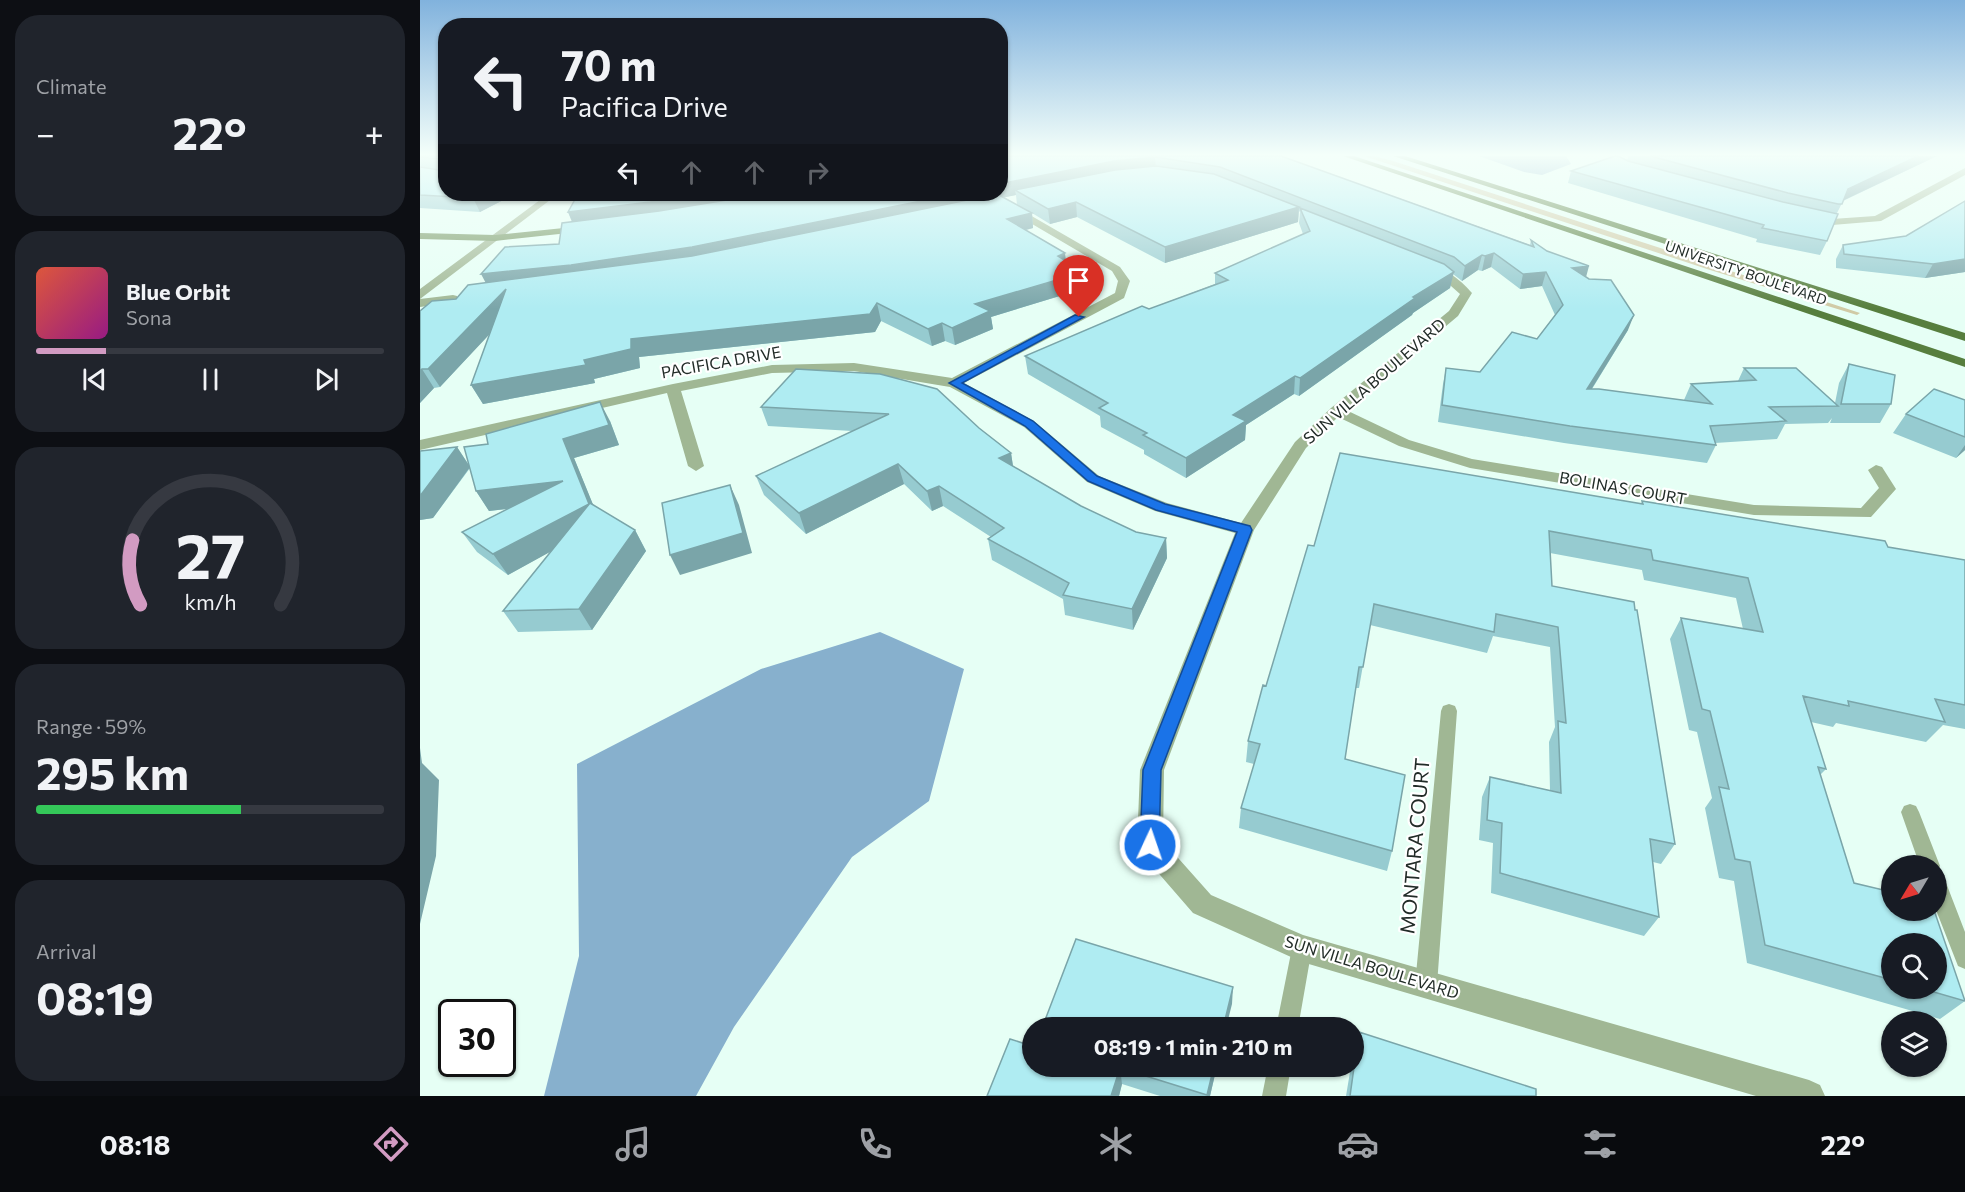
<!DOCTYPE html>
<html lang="en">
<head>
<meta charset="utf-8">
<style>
	body { margin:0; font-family:Commissioner,sans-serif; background:#20242c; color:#f1f3f6; height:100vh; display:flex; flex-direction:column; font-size:22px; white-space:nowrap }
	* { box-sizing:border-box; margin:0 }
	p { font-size:20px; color:#9ea1a6 }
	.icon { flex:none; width:33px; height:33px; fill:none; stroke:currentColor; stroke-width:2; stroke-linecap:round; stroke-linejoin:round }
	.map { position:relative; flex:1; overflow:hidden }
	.sheet { display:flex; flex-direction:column; gap:15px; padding:15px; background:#0d0f14; width:420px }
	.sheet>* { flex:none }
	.banner { position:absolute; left:18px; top:18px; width:570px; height:183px; border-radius:24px; box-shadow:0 2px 4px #0004; background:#171b24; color:#f1f3f6; overflow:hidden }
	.needle { width:39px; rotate:232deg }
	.fabs { position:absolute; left:1461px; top:855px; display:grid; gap:12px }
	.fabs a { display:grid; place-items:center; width:66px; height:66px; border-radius:50%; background:#171b24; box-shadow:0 2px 4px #0004; font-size:30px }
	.speed { position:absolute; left:18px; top:999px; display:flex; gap:12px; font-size:30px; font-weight:700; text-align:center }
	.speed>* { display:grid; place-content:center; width:78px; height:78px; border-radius:50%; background:#171b24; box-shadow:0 2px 4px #0004; line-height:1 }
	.speed .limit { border:3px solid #111; border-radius:9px; background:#fff; color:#111 }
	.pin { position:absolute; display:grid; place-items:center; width:51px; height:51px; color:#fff; margin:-62px -26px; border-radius:50% 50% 50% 0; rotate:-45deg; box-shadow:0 0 6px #0007 }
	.pin .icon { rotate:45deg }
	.me { position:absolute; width:66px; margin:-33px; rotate:3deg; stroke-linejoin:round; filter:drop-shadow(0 0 4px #0008) }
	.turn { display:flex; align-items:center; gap:21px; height:126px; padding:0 24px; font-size:27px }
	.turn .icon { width:78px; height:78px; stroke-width:2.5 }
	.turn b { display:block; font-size:42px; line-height:51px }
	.lanes { display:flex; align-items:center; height:57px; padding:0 24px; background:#0003; justify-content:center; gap:30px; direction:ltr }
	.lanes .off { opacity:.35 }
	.big { font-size:45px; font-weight:700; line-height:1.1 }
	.sheet .card { flex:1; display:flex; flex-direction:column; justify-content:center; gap:9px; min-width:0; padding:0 21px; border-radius:24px; background:#20242c }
	.sheet .dial { align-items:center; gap:0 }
	.dial svg { height:156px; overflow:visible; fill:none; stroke:#363941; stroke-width:7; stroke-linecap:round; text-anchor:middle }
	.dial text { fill:#f1f3f6; stroke:none }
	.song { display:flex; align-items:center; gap:18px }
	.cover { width:72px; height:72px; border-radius:9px; background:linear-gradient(135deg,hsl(10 70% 55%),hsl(310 70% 35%)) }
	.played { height:6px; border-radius:3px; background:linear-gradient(90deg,#d29bc2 20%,#363941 20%) }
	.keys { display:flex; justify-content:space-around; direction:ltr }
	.heat { display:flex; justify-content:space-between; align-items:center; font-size:33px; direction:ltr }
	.charge { height:9px; border-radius:4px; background:linear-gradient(90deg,#34c759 59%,#363941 0) }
	.trip { position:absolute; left:602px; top:1017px; width:342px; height:60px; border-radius:30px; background:#171b24; box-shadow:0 2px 4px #0004; font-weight:700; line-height:60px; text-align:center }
	.tabs { display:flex; height:96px; justify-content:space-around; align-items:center; background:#090b0e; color:#9ea1a6 }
	.tabs .icon { width:42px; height:42px }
	.tabs .active { color:#d29bc2 }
	.tabs b { font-size:27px; color:#f1f3f6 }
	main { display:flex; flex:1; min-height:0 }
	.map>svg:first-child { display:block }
	.green { fill:#d0caa5 }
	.water { fill:#87b0cd }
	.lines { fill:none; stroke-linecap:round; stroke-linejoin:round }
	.lane { fill:#a0b794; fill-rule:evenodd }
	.street { fill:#a0b794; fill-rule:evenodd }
	.secondary { fill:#759662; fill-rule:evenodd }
	.primary { fill:#577e3e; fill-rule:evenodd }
	.wall { fill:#96cbd0; fill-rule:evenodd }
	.shaded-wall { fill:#7aa5a9 }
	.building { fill:#afecf2; stroke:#7aa5a9; stroke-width:1.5 }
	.route { fill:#1a73e8; stroke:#114b97; stroke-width:1.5 }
	.labels { text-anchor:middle; stroke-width:4.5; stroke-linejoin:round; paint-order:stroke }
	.far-street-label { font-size:14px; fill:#222c28; stroke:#fff }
	.street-label { font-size:16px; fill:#222c28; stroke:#fff }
	.near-street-label { font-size:20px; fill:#222c28; stroke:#fff }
</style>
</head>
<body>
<main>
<section class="sheet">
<div class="card"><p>Climate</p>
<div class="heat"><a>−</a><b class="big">22°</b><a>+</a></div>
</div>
<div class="card">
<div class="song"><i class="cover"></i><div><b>Blue Orbit</b><p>Sona</p></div></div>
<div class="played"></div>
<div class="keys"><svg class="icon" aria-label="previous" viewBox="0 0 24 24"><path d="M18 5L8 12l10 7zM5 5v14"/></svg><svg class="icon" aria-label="pause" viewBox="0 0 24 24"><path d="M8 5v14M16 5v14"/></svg><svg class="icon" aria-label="next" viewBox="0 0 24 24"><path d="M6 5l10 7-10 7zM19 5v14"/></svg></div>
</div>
<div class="card dial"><svg viewBox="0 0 100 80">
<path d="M14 69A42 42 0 1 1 86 69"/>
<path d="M14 69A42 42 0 0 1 10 36" stroke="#d29bc2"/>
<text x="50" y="56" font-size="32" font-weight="700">27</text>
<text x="50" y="72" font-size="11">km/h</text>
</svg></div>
<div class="card"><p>Range · 59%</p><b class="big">295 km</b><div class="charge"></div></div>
<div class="card"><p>Arrival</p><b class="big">08:19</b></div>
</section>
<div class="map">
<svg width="1545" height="1096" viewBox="0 0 1545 1096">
	<rect width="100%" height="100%" fill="#e6fff5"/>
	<path class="green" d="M944,156H954L973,161L1440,313L1437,315L1290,270Z"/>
	<path class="water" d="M1059,156H1146L1151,164L1122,175L1104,172Z
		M460,632L544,669L509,801L432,857L314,1027L276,1096H124L159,956L157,764L341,669Z"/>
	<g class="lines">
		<path class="lane" d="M1029,704L1035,706L1037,711L1017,985L1014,993L1006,996L998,993L995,985L1021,711L1023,706Z
			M1490,804L1496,806L1499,812L1520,866L1517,872L1516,866H1500L1481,812L1484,806Z
			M1516,873L1523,875L1545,932V969L1538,966L1516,910Z
			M882,938L889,941L892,948L878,1028H856L872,948L875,941Z
			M848,1066H871L866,1096H842Z"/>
		<path class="street" d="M1545,168V175L1461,221L1412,225L1388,218L1393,215L1412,219L1455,216Z
			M128,194H138L0,299V289Z
			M590,207H596L700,267L710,281L704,298L544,383L614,421L679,476L747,503L821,523L875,442L911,408L1029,311L1040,294L1022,278L1006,271V267C1022,264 1042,281 1052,293L1038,316L926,410L989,440L1052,459L1334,505L1441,508L1459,488L1448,470L1456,465L1462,467L1476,489L1451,517L1334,515L1050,468L979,446L918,417L886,448L834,530L744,770L743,841L791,895L883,935L1389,1080L1400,1085L1405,1096H1336L882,962L773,913L721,853L717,845L720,770L815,533L735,511L667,482L604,427L530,387L434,371L352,373L261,391L284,466L276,471L268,466L247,393L0,450V440L253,384L352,365L434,363L532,378L695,293L698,281L692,271L590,211Z
			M33,295L37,296V302L0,307V299Z"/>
		<path class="secondary" d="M163,226L167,227V231L75,241L0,239V233L75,235Z"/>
		<path class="primary" d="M923,156H934L1545,359V367Z
			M973,156H985L1545,333V341Z"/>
	</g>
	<path class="wall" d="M0,156H26V194H95L60,212L0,208Z
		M580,156H861L1110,245L1111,240L1166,277L1208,330L1172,389L1264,400L1271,384L1318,381L1324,368L1415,403L1419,383L1429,364L1471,404L1460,423H1410L1412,418L1408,423L1365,424L1357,439L1295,443L1296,445L1287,463L1144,443L1018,422L1023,384L1026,368L1060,372L1117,339L1135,315L1122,286L1100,289L1071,267L1062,271L1058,270L1042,281L1033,274L1030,288L993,313L992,315L879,396L874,394L826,425L825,440L766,478L724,454V450L681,427L680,416L608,374L605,356L795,284V273L883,234L879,223L880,212L879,211L878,222L745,263L657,217L630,224L612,213L613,228L606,230L646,261L664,272L666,288L571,317L573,329L535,345L525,341L512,346L461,321L455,332L219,357L220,368L174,379L175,383L63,404L51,385L70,333L20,387L14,388L0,403V311L36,299L139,244L152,222L148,212L580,194ZM596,195L597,205L584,197Z
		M1209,156H1517L1423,201L1417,213L1407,241L1400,255L1336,242L1337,239L1148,183L1151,171L1207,160Z
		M1545,201V272L1505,278L1416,268V259L1423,245L1486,236Z
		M376,369L559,428L591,453L593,466L661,506L716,532L746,538L747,558L713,630L645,615L643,599L572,560L568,539L571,537L523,506L512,511L484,484L386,534L344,495L336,476L432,431L348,426L341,407Z
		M1545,400V450L1536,458L1473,433L1486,414Z
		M190,421L199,445L154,458L173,505L215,530L226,551L172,630L98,632L83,611L131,551L88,575L57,552L42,532L87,509L69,511L56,491L50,468L13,518L0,520V451L37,447L49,465L68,444Z
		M1222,501L1468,547L1545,560V729L1523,725L1506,742L1416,723L1413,727L1391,722L1406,769L1400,775L1434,883L1545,1001L1520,1019L1327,963L1314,881L1299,878L1285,808L1292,798L1277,732L1269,730L1250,639L1261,618L1323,629L1316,598L1224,580L1222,570L1130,553L1132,586L1255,844L1241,864L1233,862L1239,917L1224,936L1071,893L1073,843L1059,840L1062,797L1070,777L1130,791L1129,742L1135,727L1130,647L1073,636L1067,653L950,625L939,688H936L925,759L972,851L967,871L819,828L821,808L834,764L826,762L828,741L894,546L1221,504ZM1472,944L1516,988H1472Z
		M939,1032L1116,1096H926L931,1066H933L934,1049Z
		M612,1046L797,1066L790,1096H740L702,1084L699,1096H567Z"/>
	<path class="shaded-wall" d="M1498,156H1517L1422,201L1428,189Z
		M735,157L736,170L595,190L596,195L278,262L69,289L61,274L536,194H580V184L694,161Z
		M62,194H95L60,212L53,198Z
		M284,194H367L154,226L148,212Z
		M656,202L657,217L630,224L628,209Z
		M879,207L878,222L745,263V247Z
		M612,213L613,228L589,234L587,219Z
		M645,253L647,270L638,256Z
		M1074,253L1071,267L1062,271L1065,256Z
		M1062,255L1058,270L1042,281L1045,266Z
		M1545,259V272L1505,278L1513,264Z
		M1169,266L1165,281L1152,268Z
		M664,272L666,288L571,317L573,329L535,345L532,328L555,304Z
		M1034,272L1030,288L993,313L992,315L879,396L880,378L993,297Z
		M1126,272L1122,286L1100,289L1103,274Z
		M86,289L96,306L20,387L8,369Z
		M457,303L461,321L455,332L219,357L220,368L174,379L175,383L63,404L51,385L164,360L211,339Z
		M1214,315L1208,330L1161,406L1167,389Z
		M522,323L525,341L512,346L508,329Z
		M2,369L14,388L0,403V371Z
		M875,376L874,394L826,425L825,440L766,478V458L813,415Z
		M180,402L190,421L199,445L154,458L181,524L88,575L73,554L169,504L143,439Z
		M1545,445V450L1536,458Z
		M37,447L50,467L13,518L0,520V496Z
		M591,453L594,473L579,458Z
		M478,464L484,484L386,534L379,513Z
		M143,481L155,501L69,511L56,491Z
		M310,485L319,505L332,553L260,575L250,555Z
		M519,486L523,506L512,511L507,491Z
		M215,530L226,551L172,630L159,609Z
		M746,538L747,558L713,630L712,609Z
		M0,748L2,763L19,780L16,856L0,924Z
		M813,987L812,1004L806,1028H803Z
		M794,1066H797L790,1096H787Z
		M700,1068L702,1084L699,1096H691Z"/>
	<path class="building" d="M0,156H26V194H62L53,198L0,195V167L19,170L21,162L19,159L0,157Z
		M580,156H861L1114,247L1111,240L1127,251L1169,266L1152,268L1169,279L1191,280L1214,315L1167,389H1179L1292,404L1271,384L1336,380L1324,368H1376L1418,406L1349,407L1366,421L1290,426L1296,445L1150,426L1022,405L1026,368L1060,372L1092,332L1117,339L1143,305L1126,272L1103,274L1074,253L1065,256L1062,255L1045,266L1034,257L800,167L735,157L694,161L580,184Z
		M1195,156H1198L1208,161L1363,202L1418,214L1407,241L1342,228L1344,225L1151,171Z
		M1230,156H1498L1428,189L1422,204H1418L1368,193Z
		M736,166L794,174L879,207L745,247L656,202L628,209L595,190L695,170Z
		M158,194H284L230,202L148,212Z
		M344,194H536L272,247L151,265L61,274L85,247L139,244L142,223L239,211Z
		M577,194L612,213L587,219L645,253L638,256L664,272L555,304L570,311L532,328L522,323L508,329L457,303L450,314L211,339V349L164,360L166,365L51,385L86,289L8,369H2L0,371V311L12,301L36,299L48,285L272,256Z
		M1545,201V259L1513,264L1424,254L1423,245L1486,236Z
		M880,208L1024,264L1034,272L993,297L995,298L880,378L875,376L813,415L826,421L766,458L723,435L727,433L679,408L688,403L605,356L722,306L729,309L808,280L795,273L890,231Z
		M1429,364L1475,375L1471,404H1421Z
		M376,369L460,374L517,389L559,428L591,453L579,458L661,506L716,532L746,538L712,609L643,595L649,583L568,539L584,528L519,486L507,491L478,464L379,513L336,476L469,414L341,407Z
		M1514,389L1545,400V437L1486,414Z
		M180,402L189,425L143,439L169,504L73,554L42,532L143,481L56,491L44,447L68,444L66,434Z
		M37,447L0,496V451Z
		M920,453L1223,504L1222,501L1465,541L1468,547L1545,560V705L1515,699L1525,722L1428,701L1429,706L1383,696L1406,769L1398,767L1434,883L1472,892V910H1514L1545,1001L1500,988H1516V944H1472V980L1345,945L1330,862L1315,859L1299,787L1309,789L1290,711L1282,709L1261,618L1343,632L1328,578L1233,560L1231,550L1129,531L1132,586L1214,602L1215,610H1217L1255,844L1230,839L1239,917L1080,873L1082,823L1067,820L1070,777L1141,793L1138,721L1146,723L1138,627L1076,614L1074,632L954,604L943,667H939L925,759L985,775L972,851L821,808L840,744L828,741L843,685L846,686L888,545L894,546Z
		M310,485L323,533L250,555L242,503Z
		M170,503L215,530L159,609L83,611Z
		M656,939L813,987L803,1028H622Z
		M939,1032L1116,1089V1096H930Z
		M590,1039L612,1046V1066H794L787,1095L700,1068L691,1096H567Z"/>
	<linearGradient id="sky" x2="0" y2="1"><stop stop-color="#81b2dd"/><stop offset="0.5" stop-color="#f4fffa"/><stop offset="1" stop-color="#f4fffa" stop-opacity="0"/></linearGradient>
	<rect width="1545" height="309" fill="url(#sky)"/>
	<path class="route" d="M655,315L664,317L542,383L613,421L677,476L745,504L830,526L832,530L741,770L739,845L736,851L730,854L723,851L720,845L723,770L817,532L736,510L668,481L605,426L529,383Z"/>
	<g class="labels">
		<g class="far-street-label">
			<text transform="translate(1326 273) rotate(19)" y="5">UNIVERSITY BOULEVARD</text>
		</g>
		<g class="street-label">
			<text transform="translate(301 362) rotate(-10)" y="6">PACIFICA DRIVE</text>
			<text transform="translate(954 381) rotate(-41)" y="6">SUN VILLA BOULEVARD</text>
			<text transform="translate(1203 488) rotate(10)" y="6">BOLINAS COURT</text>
			<text transform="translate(952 967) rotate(17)" y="6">SUN VILLA BOULEVARD</text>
		</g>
		<g class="near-street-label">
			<text transform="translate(995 846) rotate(-85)" y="7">MONTARA COURT</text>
		</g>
	</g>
</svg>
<div class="fabs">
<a><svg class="needle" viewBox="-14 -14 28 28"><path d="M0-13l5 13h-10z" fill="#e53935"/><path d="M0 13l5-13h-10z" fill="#9ea1a6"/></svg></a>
<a><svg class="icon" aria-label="search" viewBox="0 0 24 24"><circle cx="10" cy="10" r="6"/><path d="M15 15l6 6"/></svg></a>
<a><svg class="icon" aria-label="layers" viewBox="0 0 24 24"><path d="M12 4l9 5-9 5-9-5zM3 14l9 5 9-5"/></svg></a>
</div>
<div class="speed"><div class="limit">30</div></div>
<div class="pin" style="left:659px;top:317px;background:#d93025"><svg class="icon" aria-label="arrive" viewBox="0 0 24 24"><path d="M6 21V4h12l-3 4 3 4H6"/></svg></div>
<svg class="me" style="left:730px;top:845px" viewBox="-20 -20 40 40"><circle r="17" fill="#1a73e8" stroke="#fff" stroke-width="3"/><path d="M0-11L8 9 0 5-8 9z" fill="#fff"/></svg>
<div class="trip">08:19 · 1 min · 210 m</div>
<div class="banner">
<div class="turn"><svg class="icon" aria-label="left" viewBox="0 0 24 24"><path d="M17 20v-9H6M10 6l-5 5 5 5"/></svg><div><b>70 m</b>Pacifica Drive</div></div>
<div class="lanes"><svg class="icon" aria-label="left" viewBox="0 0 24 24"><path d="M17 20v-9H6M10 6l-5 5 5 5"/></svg><svg class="icon off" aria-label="ahead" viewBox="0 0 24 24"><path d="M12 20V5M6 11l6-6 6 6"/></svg><svg class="icon off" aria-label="ahead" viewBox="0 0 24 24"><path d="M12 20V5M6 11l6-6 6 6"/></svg><svg class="icon off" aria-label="right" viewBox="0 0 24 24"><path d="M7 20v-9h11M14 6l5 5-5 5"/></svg></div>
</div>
</div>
</main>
<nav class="tabs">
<b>08:18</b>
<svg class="icon active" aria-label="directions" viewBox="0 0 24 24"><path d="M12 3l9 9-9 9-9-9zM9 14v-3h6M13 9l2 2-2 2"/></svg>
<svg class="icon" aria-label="music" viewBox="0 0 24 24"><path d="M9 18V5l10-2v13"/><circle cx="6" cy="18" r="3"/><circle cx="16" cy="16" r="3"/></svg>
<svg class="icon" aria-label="phone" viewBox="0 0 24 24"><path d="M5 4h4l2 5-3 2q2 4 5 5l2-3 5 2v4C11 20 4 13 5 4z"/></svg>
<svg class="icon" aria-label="climate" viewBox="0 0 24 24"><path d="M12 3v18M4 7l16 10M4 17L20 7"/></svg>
<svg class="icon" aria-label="car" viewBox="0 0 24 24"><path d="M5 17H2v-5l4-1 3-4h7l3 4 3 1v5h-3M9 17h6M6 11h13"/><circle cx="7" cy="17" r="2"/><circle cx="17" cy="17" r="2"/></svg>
<svg class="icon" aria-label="filters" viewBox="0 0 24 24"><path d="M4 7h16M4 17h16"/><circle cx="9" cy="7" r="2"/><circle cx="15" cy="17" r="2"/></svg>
<b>22°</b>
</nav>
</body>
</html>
